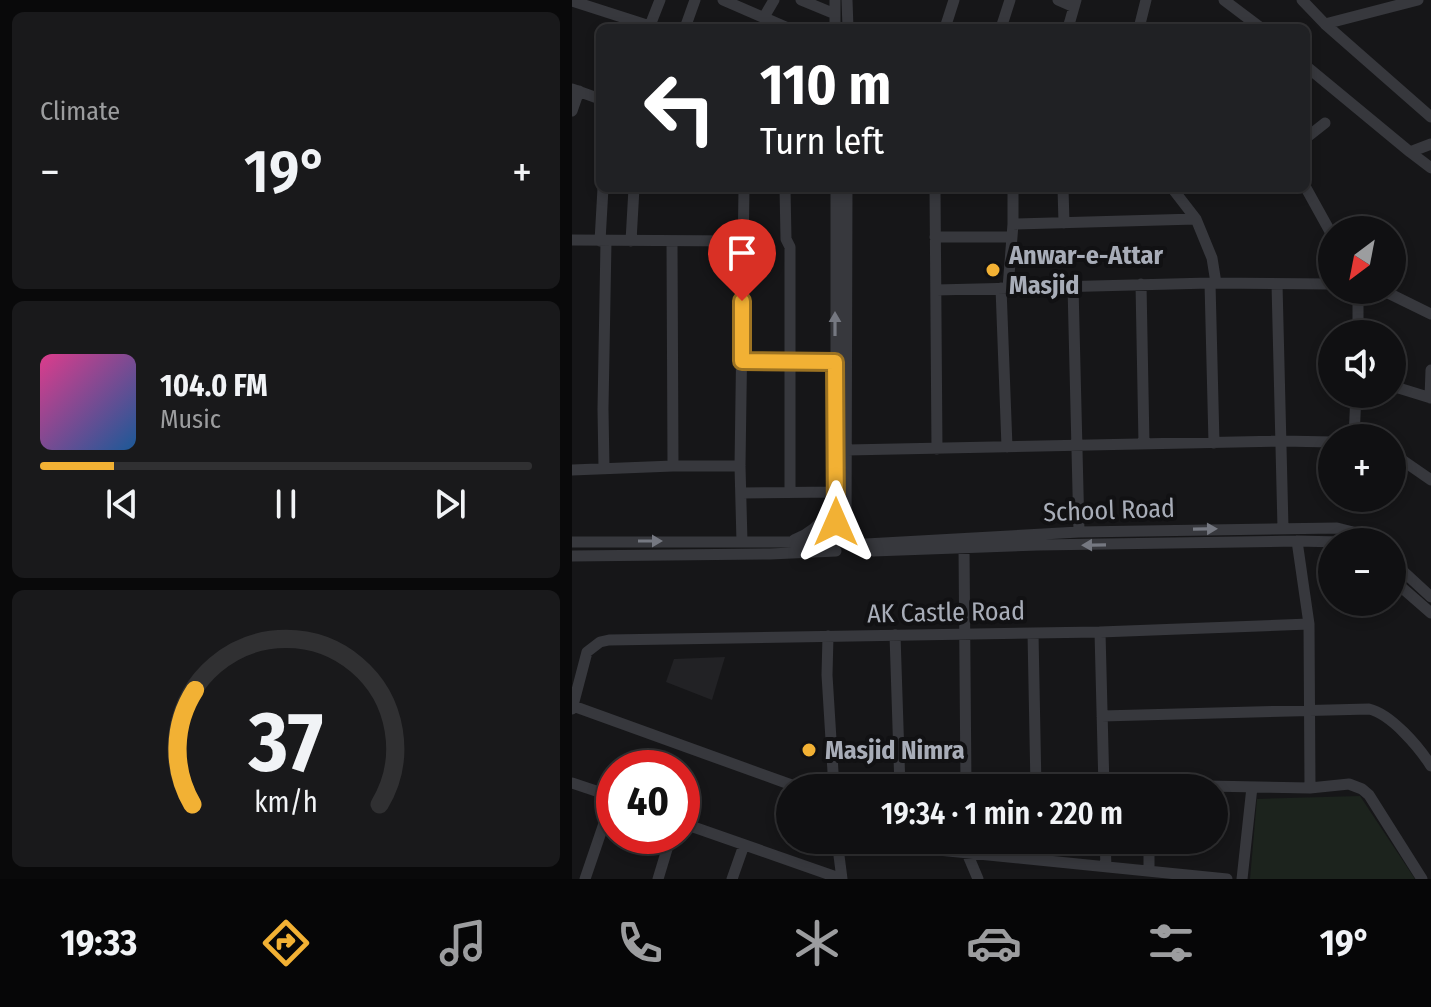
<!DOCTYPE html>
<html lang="en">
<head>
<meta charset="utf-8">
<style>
	body { margin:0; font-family:"Fira Sans Condensed",sans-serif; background:#19191b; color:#f1f3f6; height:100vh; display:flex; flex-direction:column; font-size:30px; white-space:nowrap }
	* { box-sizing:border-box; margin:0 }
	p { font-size:26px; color:#9c9d9f }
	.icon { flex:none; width:44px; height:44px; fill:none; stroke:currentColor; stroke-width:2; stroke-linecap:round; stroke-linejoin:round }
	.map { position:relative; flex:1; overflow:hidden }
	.sheet { display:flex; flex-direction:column; gap:12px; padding:12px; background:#09090a; width:572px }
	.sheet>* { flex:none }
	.top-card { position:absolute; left:24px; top:24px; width:714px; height:168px; border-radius:12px; box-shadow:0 4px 12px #0003,0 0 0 2px #303032; background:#202124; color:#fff; overflow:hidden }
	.needle { width:52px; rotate:212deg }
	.controls { position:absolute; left:746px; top:216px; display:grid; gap:16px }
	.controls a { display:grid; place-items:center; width:88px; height:88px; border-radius:50%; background:#101012; box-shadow:0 4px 12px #0003,0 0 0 2px #303032; font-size:40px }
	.speed { position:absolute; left:24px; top:750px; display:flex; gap:16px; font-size:40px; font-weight:700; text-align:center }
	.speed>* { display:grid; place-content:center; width:104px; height:104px; border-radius:50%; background:#101012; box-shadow:0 4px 12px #0003,0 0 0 2px #303032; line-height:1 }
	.speed .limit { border:12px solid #d22; background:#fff; color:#111 }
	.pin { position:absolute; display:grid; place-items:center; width:68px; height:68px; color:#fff; margin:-82px -34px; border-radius:50% 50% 50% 0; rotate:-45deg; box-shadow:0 0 8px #0007 }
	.pin .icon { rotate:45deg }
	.me { position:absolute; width:88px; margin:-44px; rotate:0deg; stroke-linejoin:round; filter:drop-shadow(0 0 6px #0008) }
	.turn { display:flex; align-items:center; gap:28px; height:168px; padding:0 32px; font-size:36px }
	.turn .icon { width:104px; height:104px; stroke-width:2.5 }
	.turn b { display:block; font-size:56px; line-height:68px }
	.big { font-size:60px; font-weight:600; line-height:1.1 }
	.sheet .widget { flex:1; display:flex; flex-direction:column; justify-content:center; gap:12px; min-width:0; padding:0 28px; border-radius:12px; background:#19191b }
	.sheet .dial { align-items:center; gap:0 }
	.dial svg { height:208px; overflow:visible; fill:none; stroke:#303032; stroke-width:7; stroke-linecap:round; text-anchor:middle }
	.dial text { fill:#f1f3f6; stroke:none }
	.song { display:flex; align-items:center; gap:24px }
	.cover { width:96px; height:96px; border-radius:12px; background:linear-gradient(135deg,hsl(330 70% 55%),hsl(210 70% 35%)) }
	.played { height:8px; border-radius:4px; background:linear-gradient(90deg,#f2b134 15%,#303032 15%) }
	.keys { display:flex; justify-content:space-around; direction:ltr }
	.heat { display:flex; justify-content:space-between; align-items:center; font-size:44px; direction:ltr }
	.trip { position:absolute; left:204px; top:774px; width:452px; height:80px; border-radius:40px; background:#101012; box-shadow:0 4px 12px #0003,0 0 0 2px #303032; font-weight:600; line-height:80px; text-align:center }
	.tabs { display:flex; height:128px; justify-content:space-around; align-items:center; background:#060607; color:#9c9d9f }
	.tabs .icon { width:56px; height:56px }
	.tabs .selected { color:#f2b134 }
	.tabs b { font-size:36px; color:#f1f3f6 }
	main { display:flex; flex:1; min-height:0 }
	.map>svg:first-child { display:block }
	.built { fill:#222225 }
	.green { fill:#1c231d }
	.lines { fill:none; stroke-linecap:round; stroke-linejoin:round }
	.minor { stroke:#37383d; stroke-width:11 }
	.oneway { fill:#757881 }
	.route-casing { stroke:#9d7322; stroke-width:20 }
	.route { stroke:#f2b134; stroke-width:14 }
	.poi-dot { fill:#f2b134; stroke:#111113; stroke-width:3 }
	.labels { text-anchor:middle; stroke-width:8; stroke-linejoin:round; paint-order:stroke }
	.poi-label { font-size:26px; font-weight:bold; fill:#a8adb8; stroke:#111113; text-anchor:start }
	.street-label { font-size:26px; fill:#a8adb8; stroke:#111113 }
</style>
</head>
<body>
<main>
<section class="sheet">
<div class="widget"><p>Climate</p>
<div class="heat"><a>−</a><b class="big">19°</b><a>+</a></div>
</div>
<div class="widget">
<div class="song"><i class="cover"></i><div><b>104.0 FM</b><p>Music</p></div></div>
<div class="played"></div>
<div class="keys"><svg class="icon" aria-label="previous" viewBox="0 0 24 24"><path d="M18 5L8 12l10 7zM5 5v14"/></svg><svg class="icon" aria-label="pause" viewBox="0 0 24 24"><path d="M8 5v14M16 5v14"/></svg><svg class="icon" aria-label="next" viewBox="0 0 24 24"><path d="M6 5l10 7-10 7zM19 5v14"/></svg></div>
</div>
<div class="widget dial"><svg viewBox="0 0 100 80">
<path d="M14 69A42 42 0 1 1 86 69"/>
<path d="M14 69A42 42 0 0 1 15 25" stroke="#f2b134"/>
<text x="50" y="56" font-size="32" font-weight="700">37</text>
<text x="50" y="72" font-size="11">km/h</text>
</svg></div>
</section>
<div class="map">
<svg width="859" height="879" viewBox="0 0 859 879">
	<rect width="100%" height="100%" fill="#161618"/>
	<path class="built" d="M153,657L140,700L94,682L102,659Z"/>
	<path class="green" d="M788,796L843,879H678L685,799Z"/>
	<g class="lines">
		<path class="minor" d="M151,0L216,28
			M229,0L263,14
			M263,0V28
			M275,0L276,28
			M486,0L502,7
			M652,0L689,28
			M730,0L753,24L859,117
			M0,1L84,28
			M192,17L202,0
			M753,24L846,0
			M77,28L88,0
			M113,28L123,0
			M373,28L382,0
			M429,28L438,0
			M496,28L504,0
			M567,28L574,0
			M734,66L838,152L859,144
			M0,89L28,99
			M0,111L7,91
			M734,138L753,123
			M838,152L859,168
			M213,188L214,239L218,247V492
			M363,188L365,449
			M491,188L492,223
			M600,188L624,219L640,258L644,283
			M734,188L760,235
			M441,224L624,219
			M363,237H440
			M0,240L171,241
			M28,241L31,188
			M59,241L62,188
			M100,241L101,466
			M638,283L642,443
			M569,284L572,444
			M705,284L711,528
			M501,286L507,532
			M429,288L435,447
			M436,288L441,224V188
			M364,290L638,283L760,284
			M810,290L859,314
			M786,334V290
			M170,361L263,362
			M820,386L859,398
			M858,398L859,370
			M782,438L784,394
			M275,450L710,441L760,442
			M820,453L859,480
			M32,468L31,409L34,241
			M0,470L101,466H168
			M169,493L264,492
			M222,540C240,533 252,522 261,505
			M725,541L737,624L738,788
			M0,542H264V188
			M170,542L168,466L172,188
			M274,542L275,188
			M276,545L507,532L765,528L781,532L798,542
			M392,548L394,788
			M301,551L466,545L725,541L768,542
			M0,556L198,554L264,551
			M820,561L859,597
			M820,579L859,613
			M528,632L532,788
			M461,633L464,788
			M323,635L328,788
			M256,636L255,675L262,788
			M1,706L228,788
			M0,709L15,652L28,642L37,640L528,632L737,624
			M530,716L797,709C819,714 847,747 859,766
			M0,783L42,797
			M591,788L635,786L738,788L777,784L790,789L797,795L850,879
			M110,823L270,879
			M265,840L270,879
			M266,840L655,879
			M395,840V853L406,879
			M466,840V860
			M533,840L534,867
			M577,871V840
			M13,879L41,797
			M86,879L99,836
			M160,879L172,845
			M670,879L680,787"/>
	</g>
	<defs><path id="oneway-solid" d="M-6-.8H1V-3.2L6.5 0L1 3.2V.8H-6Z" transform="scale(2)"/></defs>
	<g class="oneway">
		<use href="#oneway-solid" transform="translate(263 324) rotate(-90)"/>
		<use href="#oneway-solid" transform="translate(633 529) rotate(-1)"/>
		<use href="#oneway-solid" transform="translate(78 541)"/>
		<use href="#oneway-solid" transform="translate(522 545) rotate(179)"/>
	</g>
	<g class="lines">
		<defs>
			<path id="route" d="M170,301V361L263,362L264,522"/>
		</defs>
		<use href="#route" class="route-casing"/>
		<use href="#route" class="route"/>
	</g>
	<g class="poi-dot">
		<circle cx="421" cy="270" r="8"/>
		<circle cx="237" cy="750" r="8"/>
	</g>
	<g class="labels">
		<g class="poi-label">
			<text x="437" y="264">Anwar-e-Attar<tspan x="437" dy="30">Masjid</tspan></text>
			<text x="253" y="759">Masjid Nimra</text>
		</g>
		<g class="street-label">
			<text transform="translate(537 510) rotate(-2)" y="9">School Road</text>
			<text transform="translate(374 612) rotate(-1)" y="9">AK Castle Road</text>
		</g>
	</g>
</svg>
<div class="controls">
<a><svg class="needle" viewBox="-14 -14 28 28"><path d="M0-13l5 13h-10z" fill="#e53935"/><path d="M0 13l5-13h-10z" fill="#9c9d9f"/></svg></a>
<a><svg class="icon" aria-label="sound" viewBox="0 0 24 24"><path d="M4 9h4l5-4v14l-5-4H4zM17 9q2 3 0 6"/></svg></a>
<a>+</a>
<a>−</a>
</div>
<div class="speed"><div class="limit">40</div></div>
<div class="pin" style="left:170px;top:301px;background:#d93025"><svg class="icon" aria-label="arrive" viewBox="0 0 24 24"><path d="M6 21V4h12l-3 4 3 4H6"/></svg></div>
<svg class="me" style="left:264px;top:522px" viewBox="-20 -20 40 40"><path d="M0-17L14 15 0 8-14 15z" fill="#f2b134" stroke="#fff" stroke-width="4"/></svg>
<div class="trip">19:34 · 1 min · 220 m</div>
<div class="top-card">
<div class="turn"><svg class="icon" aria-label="left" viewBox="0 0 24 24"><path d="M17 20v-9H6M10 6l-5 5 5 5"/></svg><div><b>110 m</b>Turn left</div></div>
</div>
</div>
</main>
<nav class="tabs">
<b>19:33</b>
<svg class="icon selected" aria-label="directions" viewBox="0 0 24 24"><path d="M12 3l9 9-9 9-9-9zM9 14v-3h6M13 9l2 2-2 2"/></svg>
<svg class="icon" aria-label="music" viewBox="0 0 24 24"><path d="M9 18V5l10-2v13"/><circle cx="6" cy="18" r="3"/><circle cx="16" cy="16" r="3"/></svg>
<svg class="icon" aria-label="phone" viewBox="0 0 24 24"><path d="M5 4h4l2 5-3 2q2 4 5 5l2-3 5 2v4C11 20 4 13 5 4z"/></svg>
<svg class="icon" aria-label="climate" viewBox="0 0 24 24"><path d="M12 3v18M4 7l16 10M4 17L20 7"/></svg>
<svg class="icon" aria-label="car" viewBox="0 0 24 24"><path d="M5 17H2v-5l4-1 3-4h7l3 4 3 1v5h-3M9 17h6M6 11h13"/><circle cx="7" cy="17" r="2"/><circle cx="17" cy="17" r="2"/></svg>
<svg class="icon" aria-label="filters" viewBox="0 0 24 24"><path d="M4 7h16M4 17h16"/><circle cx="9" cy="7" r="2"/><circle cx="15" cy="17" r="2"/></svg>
<b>19°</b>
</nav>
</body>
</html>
